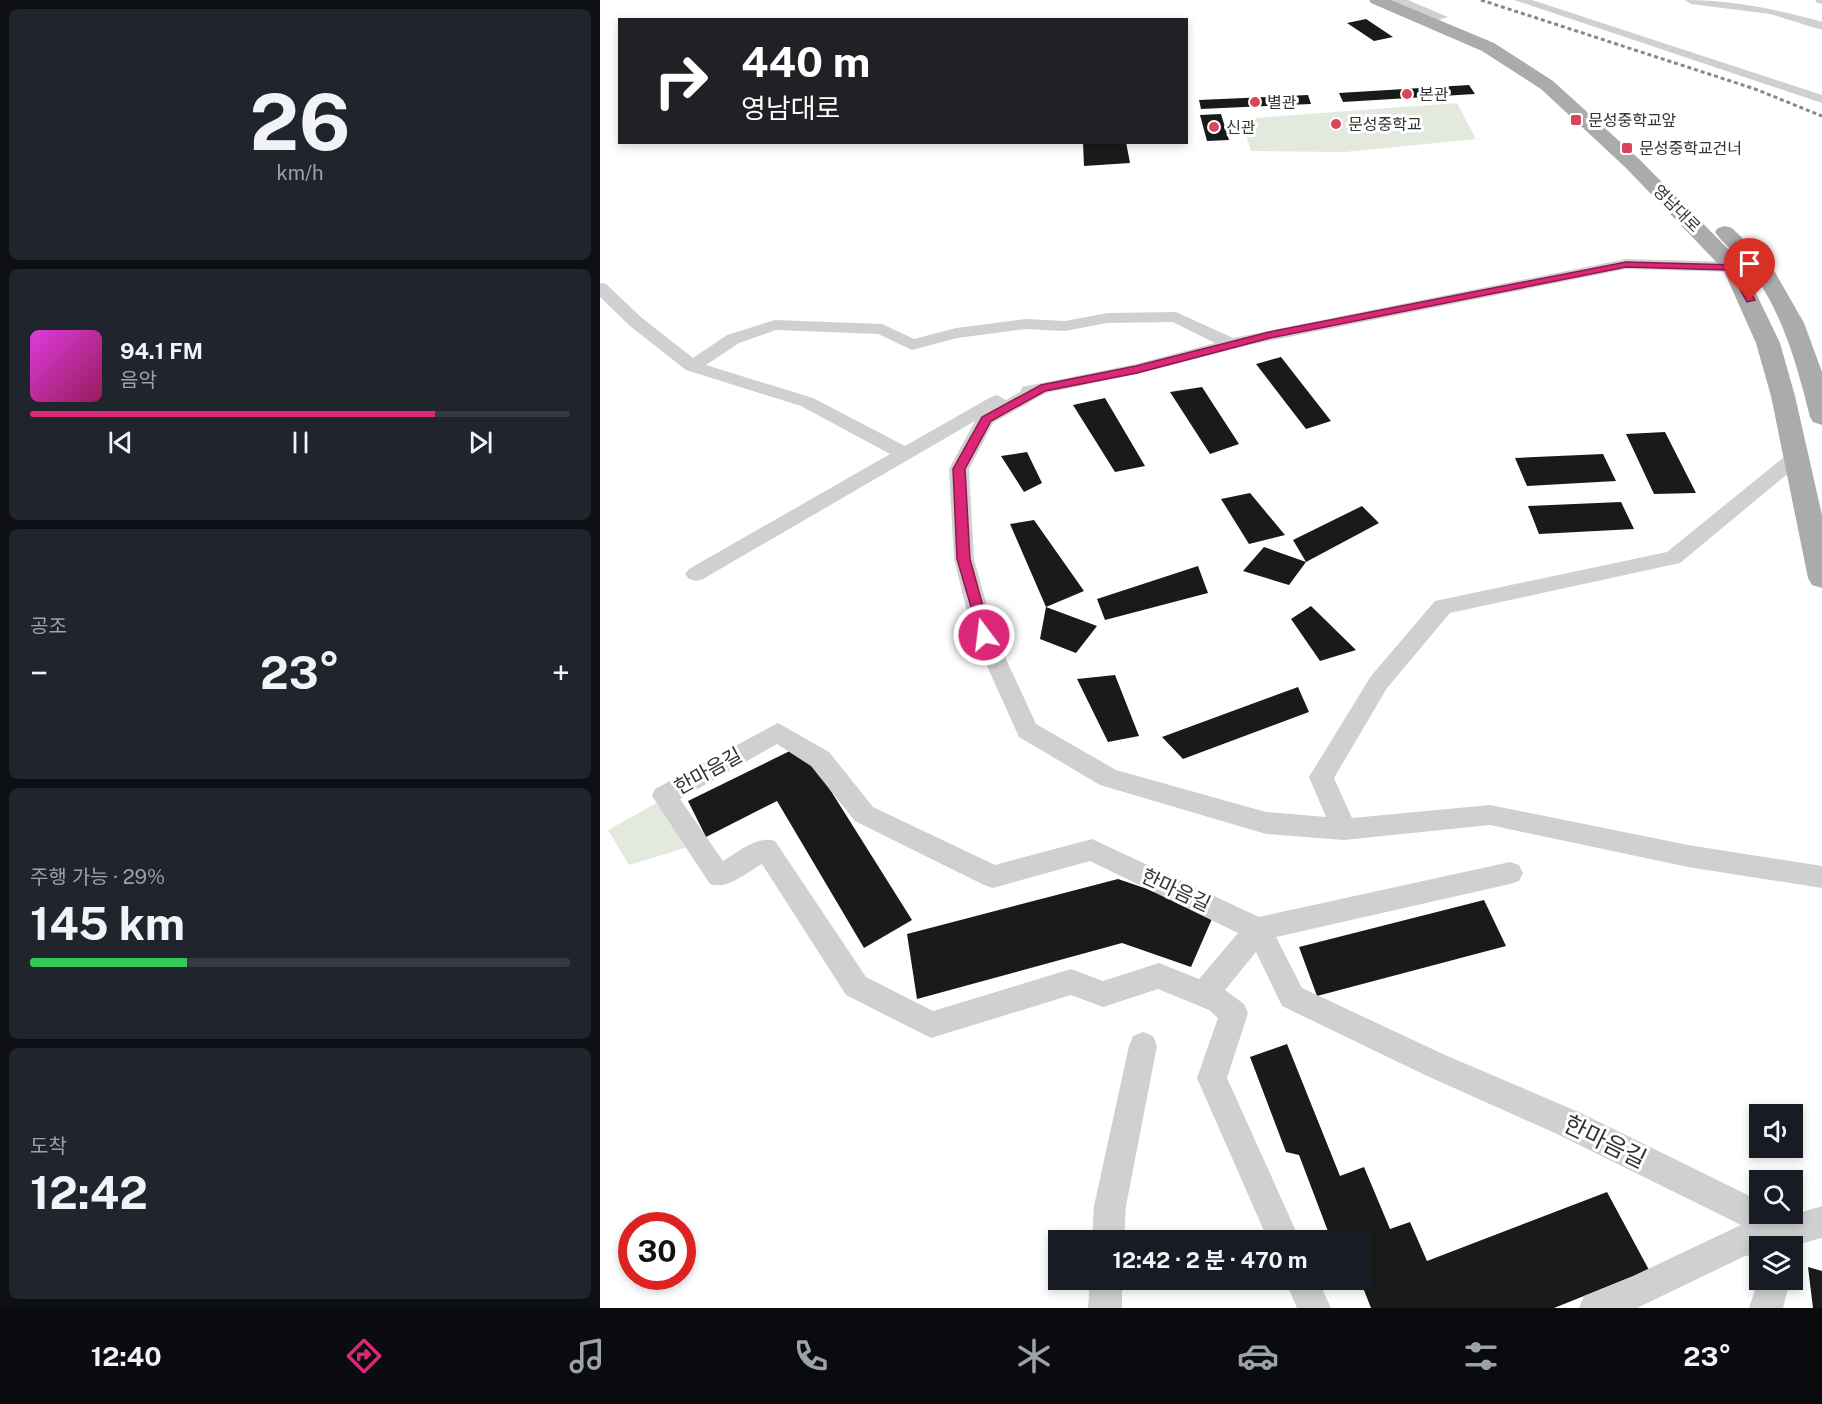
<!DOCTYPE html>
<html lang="ko">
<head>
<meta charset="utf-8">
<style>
	body { margin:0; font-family:"Public Sans","Noto Sans KR",sans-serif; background:#20242c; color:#f1f3f6; height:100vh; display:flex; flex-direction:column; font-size:22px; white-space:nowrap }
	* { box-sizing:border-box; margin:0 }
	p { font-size:20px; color:#9ea1a6 }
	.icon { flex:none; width:33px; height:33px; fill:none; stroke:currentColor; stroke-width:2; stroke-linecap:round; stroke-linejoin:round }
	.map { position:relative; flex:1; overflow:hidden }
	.panel { display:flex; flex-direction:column; gap:9px; padding:9px; background:#0d0f14; width:600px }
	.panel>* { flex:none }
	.banner { position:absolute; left:18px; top:18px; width:570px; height:126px; border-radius:0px; box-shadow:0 3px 9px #0003; background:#202124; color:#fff; overflow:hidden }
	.controls { position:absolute; left:1149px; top:1104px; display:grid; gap:12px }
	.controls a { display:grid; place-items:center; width:54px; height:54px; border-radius:0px; background:#171b24; box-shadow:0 3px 9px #0003; font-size:30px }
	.speed { position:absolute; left:18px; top:1212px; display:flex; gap:12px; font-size:30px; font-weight:700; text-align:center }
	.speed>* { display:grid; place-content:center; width:78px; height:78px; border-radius:50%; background:#171b24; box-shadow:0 3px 9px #0003; line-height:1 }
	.speed .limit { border:9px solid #d22; background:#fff; color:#111 }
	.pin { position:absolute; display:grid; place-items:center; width:51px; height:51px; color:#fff; margin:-62px -26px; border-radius:50% 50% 50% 0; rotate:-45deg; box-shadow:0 0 6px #0007 }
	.pin .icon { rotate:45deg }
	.me { position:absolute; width:66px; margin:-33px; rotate:345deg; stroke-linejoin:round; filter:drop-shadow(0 0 4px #0008) }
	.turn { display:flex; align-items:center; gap:21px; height:126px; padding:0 24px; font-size:27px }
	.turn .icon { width:78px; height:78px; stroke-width:2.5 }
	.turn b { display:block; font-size:42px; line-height:51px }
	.big { font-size:45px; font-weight:700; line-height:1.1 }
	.panel .widget { flex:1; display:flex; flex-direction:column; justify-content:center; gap:9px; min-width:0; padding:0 21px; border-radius:9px; background:#20242c }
	.panel .dial { align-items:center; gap:0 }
	.dial b { font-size:78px; line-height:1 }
	.song { display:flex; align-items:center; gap:18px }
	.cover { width:72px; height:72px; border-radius:9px; background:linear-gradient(135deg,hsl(300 70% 55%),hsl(330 70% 35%)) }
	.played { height:6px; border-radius:3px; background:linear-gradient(90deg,#db2777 75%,#363941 75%) }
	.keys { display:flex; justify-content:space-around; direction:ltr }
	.heat { display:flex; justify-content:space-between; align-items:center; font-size:33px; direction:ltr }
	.charge { height:9px; border-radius:4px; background:linear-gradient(90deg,#34c759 29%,#363941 0) }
	.trip { position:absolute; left:448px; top:1230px; width:324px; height:60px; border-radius:0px; background:#171b24; box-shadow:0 3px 9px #0003; font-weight:700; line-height:60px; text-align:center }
	.tabs { display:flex; height:96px; justify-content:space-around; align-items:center; background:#090b0e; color:#9ea1a6 }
	.tabs .icon { width:42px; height:42px }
	.tabs .current { color:#db2777 }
	.tabs b { font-size:27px; color:#f1f3f6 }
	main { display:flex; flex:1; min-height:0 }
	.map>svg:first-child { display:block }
	.green { fill:#e4e9dd }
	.building { fill:#1a1a1a }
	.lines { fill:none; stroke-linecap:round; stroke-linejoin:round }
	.minor { fill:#d0d0d0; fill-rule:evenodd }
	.major { fill:#ababab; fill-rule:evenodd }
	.rail { stroke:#888; stroke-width:3; stroke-dasharray:4 3; stroke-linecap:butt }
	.route { fill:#db2777; stroke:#8e194d; stroke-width:1.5 }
	.poi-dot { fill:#d9465b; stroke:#fff; stroke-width:2 }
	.labels { text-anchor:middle; stroke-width:6; stroke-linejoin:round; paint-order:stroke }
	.far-poi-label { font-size:16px; fill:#333; stroke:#fff; text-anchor:start }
	.far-street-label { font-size:16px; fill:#333; stroke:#fff }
	.street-label { font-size:20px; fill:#333; stroke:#fff }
	.near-street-label { font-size:24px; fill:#333; stroke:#fff }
</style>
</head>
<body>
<main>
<section class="panel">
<div class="widget dial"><b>26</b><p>km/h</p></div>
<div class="widget">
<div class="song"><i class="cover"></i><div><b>94.1 FM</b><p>음악</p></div></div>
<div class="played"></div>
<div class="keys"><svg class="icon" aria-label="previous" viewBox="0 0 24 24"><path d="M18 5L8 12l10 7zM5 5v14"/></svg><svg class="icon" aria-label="pause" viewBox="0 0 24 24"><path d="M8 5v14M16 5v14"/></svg><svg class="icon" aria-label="next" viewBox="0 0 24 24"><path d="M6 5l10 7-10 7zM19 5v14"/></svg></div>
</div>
<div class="widget"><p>공조</p>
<div class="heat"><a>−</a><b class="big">23°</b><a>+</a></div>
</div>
<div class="widget"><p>주행 가능 · 29%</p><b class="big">145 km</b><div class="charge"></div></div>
<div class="widget"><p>도착</p><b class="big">12:42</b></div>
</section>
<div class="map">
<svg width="1222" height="1308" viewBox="0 0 1222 1308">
	<rect width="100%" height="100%" fill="#fff"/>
	<path class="green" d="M857,103L876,139L745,152L651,151L641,119Z
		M62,800L88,847L29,865L8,830Z"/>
	<path class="building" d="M766,19L793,37L774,41L747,23Z
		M869,85L875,94L743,102L739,93Z
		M708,95L711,104L601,109L599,100Z
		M621,114L629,140L607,141L600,115Z
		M483,142H526L530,163L484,166Z
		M681,357L731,421L706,429L656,364Z
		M602,387L639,444L610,454L570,392Z
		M505,398L545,466L515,472L473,405Z
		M1065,432L1096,493L1054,494L1026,434Z
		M427,452L442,483L424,492L401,456Z
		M1003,454L1016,481L927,486L915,458Z
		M650,493L685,535L649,544L621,499Z
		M1021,502L1034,529L939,534L928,506Z
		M762,506L779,523L706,562L693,540Z
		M434,520L484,591L446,607L497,626L476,653L440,639L446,607L410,524Z
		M664,547L706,562L689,585L643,571Z
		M598,566L608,593L505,620L497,599Z
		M711,606L756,650L720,661L691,619Z
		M515,675L539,736L508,742L477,679Z
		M698,687L709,712L583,759L562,737Z
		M202,745L312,920L264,948L177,801L106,837L88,801Z
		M518,879L615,912L591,967L522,943L317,999L307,934Z
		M884,900L906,946L717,996L699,947Z
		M687,1044L740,1176L764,1167L790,1229L810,1222L827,1261L1007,1192L1049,1270L954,1308H771L760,1280L762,1240H745L741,1230L729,1234L699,1155L686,1152L650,1057Z
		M1208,1267L1222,1271V1308H1213Z"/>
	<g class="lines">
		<path class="minor" d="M791,0H808L848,17L838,20Z
			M914,0H932L1222,95V103Z
			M1085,0C1133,0 1176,9 1222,22V30L1170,14L1091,4Z
			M1215,0H1222V4L1217,3Z
			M1026,259L1133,262L1141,267L1133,272L1026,269L649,345L537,374L446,393L393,423L369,469L374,559L395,635L436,724L516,770L666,812L726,817L709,777L771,676L835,601L1067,552L1189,453H1203L1206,457L1203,461L1080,563L850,613L787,688L734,778L752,818L890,805L1088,845L1222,866V888L1088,867L890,825L744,840L666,834L500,785L419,737L373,635L354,559L349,469L375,421L103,579L96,581L89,579L85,574L89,569L290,454L201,406L86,370L30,326L0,297V283L6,284L42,318L93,358L127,335L175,320L282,324L314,339L356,328L426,319L465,321L507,313L576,312L633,338ZM573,322L615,343L536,364L422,387L420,392L406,400L397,395L391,397L305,446L213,398L106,365L139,343L176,330L278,334L312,350L357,338L426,329L465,331L507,323Z
			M178,723L229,752L273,807L395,865L492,839L659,917L910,862L919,865L923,873L919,881L910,884L676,937L702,988L845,1055L981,1113L1160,1201V1214L1189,1216L1222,1206V1238L1200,1244L1192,1258V1246H1160V1254L1145,1256L1037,1308H979L984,1296L1033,1276L1141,1225L959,1135L825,1075L682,1006L656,952L625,990L644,1004L648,1013L627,1078L700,1240H668L597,1078L618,1018L609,1010L558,989L503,1007L471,995L331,1038L246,995L162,864C146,873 128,890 110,884L52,796L55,789ZM177,744L211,766L255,821L384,885L393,888L490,861L638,933L599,979L559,963L503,981L471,969L333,1011L266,977L175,841C157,835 138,852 123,861L80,799Z
			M543,1032L553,1036L557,1046L526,1206L524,1240H492L494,1206L529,1046L533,1036Z
			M1160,1275V1280H1190L1183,1308H1149Z
			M490,1280H522V1308H488Z
			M685,1280H718L731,1308H697Z"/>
		<path class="major" d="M769,0H791L894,43L953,81L1039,159L1141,262L1180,343L1195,396L1222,515V588L1212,585L1208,578L1171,396L1156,343L1123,269L1025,167L941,89L882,51L771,3Z
			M1125,226L1132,228L1172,267L1204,323L1222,372V425L1213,422L1210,417C1198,369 1184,317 1155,276C1144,259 1126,248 1115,232L1118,228Z"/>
		<path class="rail" d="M881,0L1155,89L1222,116"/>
	</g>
	<path class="route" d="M1026,262L1136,265L1155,300L1147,302L1129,270L1026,267L670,338L537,373L445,391L391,421L365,469L370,559L391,635L384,640L380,638L357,559L353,469L382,417L441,385L536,366L669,332Z"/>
	<g class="poi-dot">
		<circle cx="807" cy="94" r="6"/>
		<circle cx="655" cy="102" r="6"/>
		<rect x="970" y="114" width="12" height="12" rx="3"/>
		<circle cx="736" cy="124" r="6"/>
		<circle cx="614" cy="127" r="6"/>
		<rect x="1021" y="142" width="12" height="12" rx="3"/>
	</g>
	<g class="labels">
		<g class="far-poi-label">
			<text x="819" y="100">본관</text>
			<text x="667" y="108">별관</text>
			<text x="988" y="126">문성중학교앞</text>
			<text x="748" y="130">문성중학교</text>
			<text x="626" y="133">신관</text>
			<text x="1039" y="154">문성중학교건너</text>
		</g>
		<g class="far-street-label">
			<text transform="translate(1077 208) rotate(45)" y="6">영남대로</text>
		</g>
		<g class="street-label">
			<text transform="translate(108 771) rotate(-29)" y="7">한마음길</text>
			<text transform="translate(576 890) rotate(25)" y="7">한마음길</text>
		</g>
		<g class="near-street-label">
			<text transform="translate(1005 1142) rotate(26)" y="8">한마음길</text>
		</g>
	</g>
</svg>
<div class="controls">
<a><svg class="icon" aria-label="sound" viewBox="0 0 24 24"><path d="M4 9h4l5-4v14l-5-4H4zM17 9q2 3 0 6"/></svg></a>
<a><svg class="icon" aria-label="search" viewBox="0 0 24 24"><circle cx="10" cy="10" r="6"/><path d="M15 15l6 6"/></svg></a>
<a><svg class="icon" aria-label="layers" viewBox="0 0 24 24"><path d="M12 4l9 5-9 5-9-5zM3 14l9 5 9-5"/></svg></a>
</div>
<div class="speed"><div class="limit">30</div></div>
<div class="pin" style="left:1150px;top:300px;background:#d93025"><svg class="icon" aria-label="arrive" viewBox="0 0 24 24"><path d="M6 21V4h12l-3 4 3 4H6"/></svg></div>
<svg class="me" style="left:384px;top:635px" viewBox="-20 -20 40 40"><circle r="17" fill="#db2777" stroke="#fff" stroke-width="3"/><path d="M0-11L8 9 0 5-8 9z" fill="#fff"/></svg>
<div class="trip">12:42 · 2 분 · 470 m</div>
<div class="banner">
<div class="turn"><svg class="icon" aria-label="right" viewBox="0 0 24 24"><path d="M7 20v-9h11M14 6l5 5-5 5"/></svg><div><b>440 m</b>영남대로</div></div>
</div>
</div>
</main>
<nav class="tabs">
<b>12:40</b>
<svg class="icon current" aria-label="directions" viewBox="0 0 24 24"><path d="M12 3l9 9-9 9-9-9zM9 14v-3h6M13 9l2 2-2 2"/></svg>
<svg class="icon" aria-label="music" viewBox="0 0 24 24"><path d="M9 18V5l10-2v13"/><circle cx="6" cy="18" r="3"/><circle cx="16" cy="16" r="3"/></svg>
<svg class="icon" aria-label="phone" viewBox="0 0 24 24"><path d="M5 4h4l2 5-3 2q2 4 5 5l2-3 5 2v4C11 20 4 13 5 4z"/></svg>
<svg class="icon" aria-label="climate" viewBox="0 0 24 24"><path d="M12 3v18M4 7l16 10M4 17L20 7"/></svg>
<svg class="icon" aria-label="car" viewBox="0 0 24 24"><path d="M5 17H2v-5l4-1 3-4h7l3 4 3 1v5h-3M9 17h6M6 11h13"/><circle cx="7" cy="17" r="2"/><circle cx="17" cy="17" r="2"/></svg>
<svg class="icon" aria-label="filters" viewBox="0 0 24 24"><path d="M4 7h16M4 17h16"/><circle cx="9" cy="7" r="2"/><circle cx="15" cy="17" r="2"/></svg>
<b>23°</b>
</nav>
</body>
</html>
